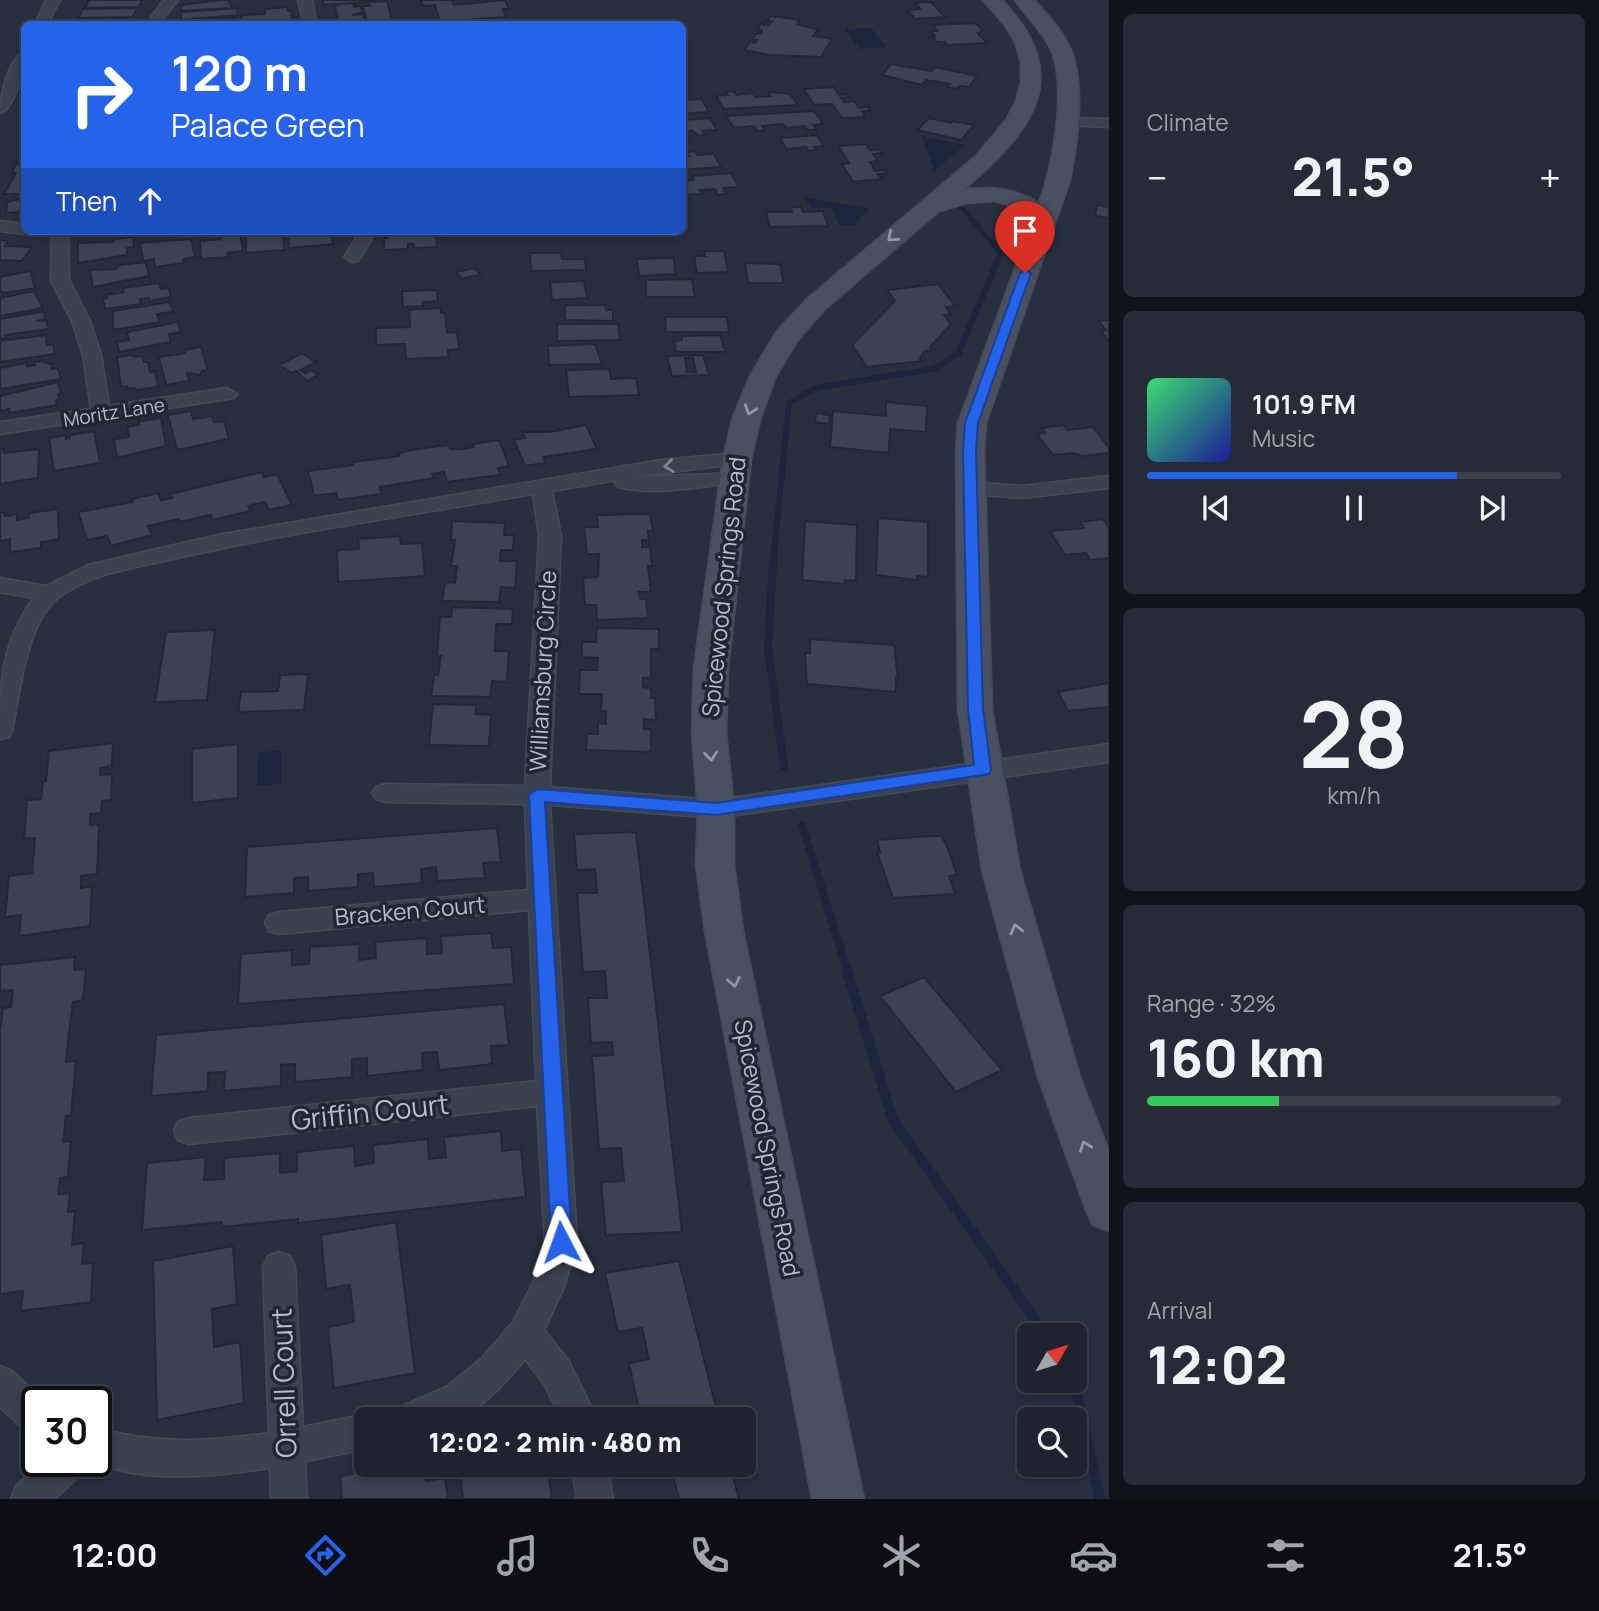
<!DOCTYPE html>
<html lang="en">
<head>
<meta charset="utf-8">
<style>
	body { margin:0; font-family:Manrope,sans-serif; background:#262b37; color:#f1f3f6; height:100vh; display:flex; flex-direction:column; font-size:26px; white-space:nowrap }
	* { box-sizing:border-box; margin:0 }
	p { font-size:23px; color:#a1a4aa }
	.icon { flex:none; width:38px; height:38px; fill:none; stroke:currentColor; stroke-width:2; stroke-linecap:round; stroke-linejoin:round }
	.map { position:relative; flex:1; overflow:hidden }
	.details { display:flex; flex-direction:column; gap:14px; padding:14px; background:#10131a; width:490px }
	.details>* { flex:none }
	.guide { position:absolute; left:21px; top:21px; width:665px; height:214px; border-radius:10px; box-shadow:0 4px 10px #0003,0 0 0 2px #3c404b; background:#2563eb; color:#fff; overflow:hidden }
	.needle { width:46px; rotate:51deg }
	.buttons { position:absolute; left:1017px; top:1323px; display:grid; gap:14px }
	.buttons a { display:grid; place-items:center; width:70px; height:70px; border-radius:10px; background:#1e232f; box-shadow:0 4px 10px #0003,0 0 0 2px #3c404b; font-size:35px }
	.speed { position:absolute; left:21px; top:1386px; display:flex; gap:14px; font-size:35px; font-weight:700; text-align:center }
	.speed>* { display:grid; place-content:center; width:91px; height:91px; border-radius:50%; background:#1e232f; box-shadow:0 4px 10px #0003,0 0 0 2px #3c404b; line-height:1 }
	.speed .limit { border:4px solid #111; border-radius:10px; background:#fff; color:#111 }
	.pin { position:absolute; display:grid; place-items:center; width:60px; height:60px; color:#fff; margin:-72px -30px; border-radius:50% 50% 50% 0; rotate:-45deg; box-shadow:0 0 7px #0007 }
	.pin .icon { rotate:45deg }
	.me { position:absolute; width:77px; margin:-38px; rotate:356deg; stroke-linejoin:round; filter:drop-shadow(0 0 5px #0008) }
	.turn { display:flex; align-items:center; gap:24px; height:147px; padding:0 35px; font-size:32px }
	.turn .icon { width:91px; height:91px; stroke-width:2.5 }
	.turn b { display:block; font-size:49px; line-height:60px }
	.then { display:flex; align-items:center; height:66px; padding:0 35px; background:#0003; gap:14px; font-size:26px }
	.big { font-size:52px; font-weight:800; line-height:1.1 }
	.details .widget { flex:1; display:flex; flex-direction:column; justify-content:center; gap:10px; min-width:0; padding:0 24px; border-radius:10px; background:#262b37 }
	.details .dial { align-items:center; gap:0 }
	.dial b { font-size:91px; line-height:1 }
	.song { display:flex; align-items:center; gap:21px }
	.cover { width:84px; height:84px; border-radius:10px; background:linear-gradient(135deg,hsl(140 70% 55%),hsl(240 70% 35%)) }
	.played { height:7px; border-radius:4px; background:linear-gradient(90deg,#2563eb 75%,#3c404b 75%) }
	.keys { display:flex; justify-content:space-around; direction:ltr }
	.heat { display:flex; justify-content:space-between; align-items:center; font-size:38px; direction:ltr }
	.charge { height:10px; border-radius:5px; background:linear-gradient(90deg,#34c759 32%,#3c404b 0) }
	.trip { position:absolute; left:354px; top:1407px; width:402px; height:70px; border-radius:10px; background:#1e232f; box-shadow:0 4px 10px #0003,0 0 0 2px #3c404b; font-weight:800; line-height:70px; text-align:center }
	.tabs { display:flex; height:112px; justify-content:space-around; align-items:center; background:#0c0e13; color:#a1a4aa }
	.tabs .icon { width:49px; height:49px }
	.tabs .active { color:#2563eb }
	.tabs b { font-size:32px; color:#f1f3f6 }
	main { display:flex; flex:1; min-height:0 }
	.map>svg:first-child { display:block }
	.water { fill:#1b253c }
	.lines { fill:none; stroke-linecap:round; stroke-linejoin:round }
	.stream-far3 { stroke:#1b253c; stroke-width:4.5 }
	.stream-far2 { stroke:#1b253c; stroke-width:6 }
	.stream-far1 { stroke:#1b253c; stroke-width:8 }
	.stream { stroke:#1b253c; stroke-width:10 }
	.building { fill:#3a4254; stroke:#232836; stroke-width:2; fill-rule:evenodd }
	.minor-casing { stroke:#454a58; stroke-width:3 }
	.secondary-casing { stroke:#454a58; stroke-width:3 }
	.minor { fill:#3c414f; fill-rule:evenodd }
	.secondary { fill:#4a5061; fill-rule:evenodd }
	.oneway { stroke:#9297a5 }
	.oneway2 { stroke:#808592 }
	.route { fill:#2563eb; stroke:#184099; stroke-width:2 }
	.labels { text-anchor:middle; stroke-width:7; stroke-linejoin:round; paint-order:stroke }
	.far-street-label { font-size:19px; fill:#b8bdc9; stroke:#212634 }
	.street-label { font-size:23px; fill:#b8bdc9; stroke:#212634 }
	.near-street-label { font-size:28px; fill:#b8bdc9; stroke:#212634 }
</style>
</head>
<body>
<main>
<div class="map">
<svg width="1109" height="1499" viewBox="0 0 1109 1499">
	<rect width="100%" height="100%" fill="#282f3f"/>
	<path class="water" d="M871,28L887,47L860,49L845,29Z
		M922,136L965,145L934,171Z
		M804,197L869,209L853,225H839L832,208H812Z
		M279,750L281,752V783L259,786L257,784L258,753Z"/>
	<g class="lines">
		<path class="stream-far3" d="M960,206L996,247"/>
		<path class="stream-far2" d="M773,564L789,403L816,388L933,369L958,354L1001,253L994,245"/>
		<path class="stream-far1" d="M773,562L768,649L784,766
			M802,825L848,973"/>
		<path class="stream" d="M847,971L893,1120L1046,1335
			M1074,1381L1100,1499"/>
	</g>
	<path class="building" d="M89,0H142L139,7L85,8Z
		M221,0H228L232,8L181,11V5Z
		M323,0H383L384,1L323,5Z
		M421,0H452L454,5L505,0L509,9H503L506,17L440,22L435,5L423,6Z
		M387,1L393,24H367L363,6H370L369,2Z
		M931,2L945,17L915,19L908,10L920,9L915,3Z
		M353,3L354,7L361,6L362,13L352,15L363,14L365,24H339L335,5Z
		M288,7V11H291L293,24H242V15L265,14V9Z
		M137,8L133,17L78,18L83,9Z
		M237,8L238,15L181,20V12Z
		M771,16L800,20L797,24L818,30L813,36L832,39L821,57L769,55L744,50L750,42L755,43L757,40H752L756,34L762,33V30L757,29L761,24L768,25L772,21H767Z
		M235,18L237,24H171L175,21Z
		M976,23L983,31L978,33L979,35L988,43L948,45L945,42H937L932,36H935L931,31H938L933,25Z
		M891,64L932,71L935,67L977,76L969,87L960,86L957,89L947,87L950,84L926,80L922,85L882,75Z
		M834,87L839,95L847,94L850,97L841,98L844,102L854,101L859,108L868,107L870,111H862L865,117L842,118L832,104L814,105L804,89Z
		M734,91L736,95L753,93L755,97L771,96L768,92L790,94L798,105L724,109L716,96L728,95L726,92Z
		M682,96L687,100L702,99L709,112L682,114Z
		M814,111L823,124L813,125L817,130H808L805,126L786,128L783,124L762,126L765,130L757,131L754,126L734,128L726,116Z
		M710,118L717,130L703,131L705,135L698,136L693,131L682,132V120Z
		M929,118L951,123L953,121L974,125L961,140L917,130Z
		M817,135L824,146L814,147L816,150L808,151L806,147L786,149L780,138Z
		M866,144L870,150L879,149L882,153L873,154L878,161L870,162L875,171L884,170L887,174H878L882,179L853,182L842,164L849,163L838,146Z
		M695,151L697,155L714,154L721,167L682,170V156H689L686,152Z
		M24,156V194H4L16,173H12L16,164H21Z
		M731,173L739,187L723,188L726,194L718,195L715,189L700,190L702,194L686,195L689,201H682V181L694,180L692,176Z
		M20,199H24V212L6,213L7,202Z
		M1097,205L1109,207V218L1095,216Z
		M791,207H801L803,212L823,211L828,226L770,227L766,212H792Z
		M240,231L243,251L227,253L228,257L201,259L200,241L221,239L220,233Z
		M283,231L284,250L246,253V232Z
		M288,231H331L333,244L289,248Z
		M384,231H451V235L436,238L437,247L414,248V244H408V249L384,250V238H388Z
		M133,237L134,247L127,248V255L78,263V243L114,242V239Z
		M191,239L195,257L183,259L184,263L155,267L154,259L143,261L140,243Z
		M0,240L8,241L5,246L32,247L22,261L0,260Z
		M704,251H724L728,272L697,273L694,256H705Z
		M530,253H561L562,259H585L586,270L531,271Z
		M674,258L675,274L639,276L637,259Z
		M146,262L149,276L93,287L90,270L116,269L120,265Z
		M747,263L780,264L784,283H748L745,264Z
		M474,268L481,274L462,279L456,272Z
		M30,271L35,288L4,293L0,291V277Z
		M692,279L695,297H646V280Z
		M584,281L587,298L552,300L550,282Z
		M159,283L161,289L169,288L171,297L149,301V298L140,299L141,304L105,309L103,299L107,298L106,295L124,292L123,288Z
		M938,284L955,306L946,307L951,314L944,315L951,324L930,347L933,350L925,351L920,358L922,361L867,367L852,345L895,301L887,290Z
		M437,290L438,301L423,302V306L403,307L402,291Z
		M34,291L43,308L0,316V298Z
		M170,302L173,312L157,314L160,322L113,330V311Z
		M565,305H605L606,310H613V321L565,320Z
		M441,308V313H445L447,333L457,332L459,349L448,350V357L406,359L405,344L376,345V328L410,327L409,310Z
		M41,312L45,313L44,319L36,321L46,320L49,329L5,335L6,338L0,339V319Z
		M665,317H727L729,332H666Z
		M1107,320H1109V342L1101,331L1106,330L1099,321Z
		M178,322L181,332L169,334L171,342L119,352L117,342L129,340L127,332Z
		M557,324H618L620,340L557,341Z
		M46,335L47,345L53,344L55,354L0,362V341Z
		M720,335L725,352H676L674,341L682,340V336Z
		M595,344L602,364L549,365L548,346Z
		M201,347L208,370L202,371L200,375L187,373L189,381L166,385L159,357L185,353L184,350Z
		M302,353L316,362L300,370L305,373L311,370L319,375L307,381L296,371L292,373L279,365Z
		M134,355V357L143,356L144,362H148L150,372L155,371L158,387L136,390L135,388L128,389L127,386L121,387L117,357Z
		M703,355L709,375L672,376L667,356ZM685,358H693L696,372H687Z
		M44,361L45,363L52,364L51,369L58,368L61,379L0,389V368L27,363V366L35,365L34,362Z
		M609,369L611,379L636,378L639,395L569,397L566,370Z
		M58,382L61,393L58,394L60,399L56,400L57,405L10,413L9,409L0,411V396Z
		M886,402L927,406L926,432L890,429L889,453L830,447L833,411L886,416Z
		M191,411L193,419L212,416L214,422L224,421L229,439L177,450L168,415Z
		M816,413L830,415L829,424L815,422Z
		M161,418L166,446L117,458L114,439L129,437L127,427L139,425V421Z
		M586,425L597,449L543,457L545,463L525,466L514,440L525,438L522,432H550Z
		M1064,425L1067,430L1093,427L1109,448V453L1082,456L1074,453L1053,455L1037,434L1045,433L1041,428Z
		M94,431L100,463L54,471L49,438L66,435V439L70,438V435Z
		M499,440L509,466L498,468L500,475L447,482L444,472L432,474L434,478L380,487L382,494L338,500L336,493L314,496L308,471L353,465L352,462L399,456V453L423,448L449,445L450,449H464L474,447L473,444Z
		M0,449H4V453L39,449L38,478L0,484Z
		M262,472L264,477L277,474L292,505L269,510L265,502L248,506L251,511L213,520L211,515L180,522L179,519L148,526L152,535L111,546L107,536L87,540L78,512L133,502L132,499L158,493L161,500L172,498L170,494Z
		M58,509L59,539L41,542V548L10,552V539L0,541V513H5V516L17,514V520L29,518V513Z
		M650,514L653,531H648L649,540H642V547H650L652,566H648L651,592H639L640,599H646L648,618L597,620L596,605H585L583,578L598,577L599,554H587L584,527H598L597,515Z
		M878,518L928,522V577L917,576V580L876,575Z
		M1103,519L1109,528V558L1090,560L1086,553L1065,555L1050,531L1084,528L1080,522Z
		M452,521L505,523L504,535H514L513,550H501L500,561H517L515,588L501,587L499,602L442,601L445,582L455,583L457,566H451L455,540H451Z
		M805,521L857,525L856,581L845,580L844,584L802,580Z
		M400,536L401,544L422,543L425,576L338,582L337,550L359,549L358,539Z
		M452,607L513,609L512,624H496L495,651H509L507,682L492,681L490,697L431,696L434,675H438L441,656H437L440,617H451Z
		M597,628L659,629V649H651V678H643V687L651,688V698H655L656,720L644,719V729H651V752L586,750L587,734H598V723L606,724V711H601L602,694H579L580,670H597L598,658L582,657V642H596Z
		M215,630L207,700L155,702L166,632Z
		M810,639L894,645L898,679L896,678V692L807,684L805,653H810Z
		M308,674L304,710L238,712L241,692L278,691L280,675Z
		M1109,683V707L1068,711L1058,692Z
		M433,704L476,705L475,714L491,715L489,746L429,745Z
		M113,743L112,766L100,768V775L112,774L111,800L102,801L101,813L90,814V825L99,824L97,874L81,876V888L92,886L90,926L19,936L21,915L5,917L9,876L32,873L35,838L24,839L27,800L41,799L43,782L46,781L49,751Z
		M238,744V798L192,803V749Z
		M497,828L501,862L483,863L485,878L437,881L436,867L421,869L422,883L374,887L373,873L358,874V887L308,891V877L294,878V893L245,897L247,847Z
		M636,832L682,1232L606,1235L601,1182L624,1181L621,1148L599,1149L592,1056L613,1055L612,1042L591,1043L588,998H607L605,971L583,972L577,893H597L595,869L577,870L574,834Z
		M931,836H942L948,849L957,875L949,876L955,894L893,898L877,852H880L877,840Z
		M491,933L493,948L511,947L514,984L238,1004L241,954L292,950V965L309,964L310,947L359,944V960L376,958L375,942L427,938V954L442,953L441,936Z
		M75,957L74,970L86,969L83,1000L73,1002L69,1032L66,1062L76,1061L71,1116H66L63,1142L71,1141L68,1177L60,1178L58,1194L70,1193L68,1212L75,1211L72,1245L84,1243L82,1264L93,1263L91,1302L21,1311L23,1291L0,1294V1031L3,1008L11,1007L13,990L0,991V965Z
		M924,977L939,995L1002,1070L956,1092L880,996Z
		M504,1004L509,1045L491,1046L492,1064L439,1070L437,1052L422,1053L423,1070L367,1076V1058L352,1059V1077L295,1082V1064L281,1065V1086L224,1091L225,1072L208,1073V1091L151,1096L156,1035Z
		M501,1131L502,1151L521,1149L526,1197L298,1223V1219L222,1227V1222L142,1230L147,1163L206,1157L204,1180L224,1179V1158L280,1153V1173L297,1171V1152L354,1146L355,1166L374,1163L373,1145L428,1139L429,1159L446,1157L444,1137Z
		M396,1222L415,1373L334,1388L328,1327L354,1322L350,1285L326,1289L321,1235Z
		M233,1246L237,1304L212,1309L214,1347L240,1342L244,1403L157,1420L153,1261Z
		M679,1261L719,1419H641L629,1363L649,1359L642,1328L618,1332L605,1273Z
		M408,1465H424L426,1481L445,1478L448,1499H342L340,1476Z
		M459,1465H547L552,1499H463Z
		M651,1465H730L739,1499H679L672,1471L653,1474Z"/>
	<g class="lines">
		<defs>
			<path id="minor" d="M46,0H60L47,24H35Z
				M164,0H178L159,24H146Z
				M298,0H312L316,24H304Z
				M24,53C25,67 15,109 0,113C0,98 8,58 24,53Z
				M1067,118L1109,119V127L1062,125L1060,122Z
				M0,221L24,224V231H31L24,234L0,231Z
				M52,231H68L69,280L90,321L101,355L109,406L227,388L237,394L234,398L0,434V422L91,409L83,355L72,321L51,280Z
				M356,231H372L371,240L358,261L352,262L344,257L355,240Z
				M737,453L744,455L747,459L744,463L632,477L741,473L744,477L741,481L734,483C697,487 654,496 618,487L615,483L617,480L552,491L561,536L550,787L716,800L1109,744V762L716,818L550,805L577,1242L564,1287L544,1330L568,1360L597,1419H562L544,1384L525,1359C507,1381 479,1415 449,1419C432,1421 412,1419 395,1419L400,1407L448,1386L482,1358L513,1322L533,1283L545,1242L537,1106L189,1144L178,1140L174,1131L178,1122L189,1118L536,1081L529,910L279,934L269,931L265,923L269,915L279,912L528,890L525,804L385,802L376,799L372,793L376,787L385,784L525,786L539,536L533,494C413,515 291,532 173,559C134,568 90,573 58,598C26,623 20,693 12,731L9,737L0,739C0,686 0,643 34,598L0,592V578L46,586L88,565L218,535L661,460Z
				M1109,476V488L1022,498L971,494L964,492L961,488L964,484L971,482L1022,486Z
				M279,1252L290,1256L295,1267L303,1427L366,1414L379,1419H366V1449L305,1461L307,1499H271L270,1468C212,1477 146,1484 90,1461H96V1428C156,1444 208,1442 269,1433L263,1267L268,1256Z
				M0,1366L12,1371L45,1402H37V1435L25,1430L0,1407Z
				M42,1461H86L81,1474L55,1499H11L16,1486Z
				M571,1465H607L613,1499H577Z"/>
			<path id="secondary" d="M983,0H1002C1076,78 1032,131 963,190C990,185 1016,189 1039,203C1053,166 1065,96 1054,58C1047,35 1028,19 1015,0H1034C1049,17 1068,36 1074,59C1084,94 1077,145 1070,180L986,423L984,451L992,709L1020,870L1080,1077L1109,1152V1231L1093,1225L1086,1210L1038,1077L982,870L958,709L956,451L958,423L1033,220L1013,206L995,201L967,203L939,211L825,309L797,341L776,376L761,417L751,459L728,668L726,733L734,809V865L743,931L864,1499H812L705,931L696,865L698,809L692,733L694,668L723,459L733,417L750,376L777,331L807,299L976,156L1006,120L1016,101L1021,82V62L1015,42L1004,24Z"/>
		</defs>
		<use href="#minor" class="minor-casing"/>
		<use href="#secondary" class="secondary-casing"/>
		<use href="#minor" class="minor"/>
		<use href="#secondary" class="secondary"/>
	</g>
	<defs><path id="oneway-chevron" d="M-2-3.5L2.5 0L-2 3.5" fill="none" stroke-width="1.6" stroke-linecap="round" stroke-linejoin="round" transform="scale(1.75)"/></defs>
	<g class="oneway">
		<use href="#oneway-chevron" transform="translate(892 237) rotate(140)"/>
		<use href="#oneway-chevron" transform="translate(750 410) rotate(110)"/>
		<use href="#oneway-chevron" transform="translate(711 756) rotate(84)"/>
		<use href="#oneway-chevron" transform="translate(1016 929) rotate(-104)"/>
		<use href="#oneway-chevron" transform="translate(734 982) rotate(79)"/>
		<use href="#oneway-chevron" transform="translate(1085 1146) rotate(-110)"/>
	</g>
	<use class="oneway2" href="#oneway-chevron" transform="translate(669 466) rotate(173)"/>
	<path class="route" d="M1025,270L1031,273L978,423L976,451L983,709L991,770L989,774L716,815L545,802L572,1242L569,1249L561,1252L554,1249L551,1242L529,795L537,789L716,803L974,765L968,709L963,451L965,423L1020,273Z"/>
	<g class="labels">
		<g class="far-street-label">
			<text transform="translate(114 412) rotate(-9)" y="7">Moritz Lane</text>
		</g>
		<g class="street-label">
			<text transform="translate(724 587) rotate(-84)" y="8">Spicewood Springs Road</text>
			<text transform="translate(543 671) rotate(-87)" y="8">Williamsburg Circle</text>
			<text transform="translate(410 911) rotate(-5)" y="8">Bracken Court</text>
			<text transform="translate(767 1148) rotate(79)" y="8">Spicewood Springs Road</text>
		</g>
		<g class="near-street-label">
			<text transform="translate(370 1112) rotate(-6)" y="10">Griffin Court</text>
			<text transform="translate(284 1383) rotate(-92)" y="10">Orrell Court</text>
		</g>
	</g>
</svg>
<div class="buttons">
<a><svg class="needle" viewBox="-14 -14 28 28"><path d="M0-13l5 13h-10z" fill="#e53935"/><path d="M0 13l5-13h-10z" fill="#a1a4aa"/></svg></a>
<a><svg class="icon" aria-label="search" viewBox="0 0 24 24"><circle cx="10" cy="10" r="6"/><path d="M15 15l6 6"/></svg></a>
</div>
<div class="speed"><div class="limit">30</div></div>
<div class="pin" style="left:1025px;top:273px;background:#d93025"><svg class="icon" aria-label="arrive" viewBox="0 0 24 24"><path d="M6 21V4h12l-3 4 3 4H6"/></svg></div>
<svg class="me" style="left:561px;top:1242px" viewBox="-20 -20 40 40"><path d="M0-17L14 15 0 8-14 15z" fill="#2563eb" stroke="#fff" stroke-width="4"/></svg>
<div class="trip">12:02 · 2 min · 480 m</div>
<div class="guide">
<div class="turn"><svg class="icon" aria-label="right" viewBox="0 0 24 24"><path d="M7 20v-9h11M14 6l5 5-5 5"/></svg><div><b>120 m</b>Palace Green</div></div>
<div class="then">Then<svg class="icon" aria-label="ahead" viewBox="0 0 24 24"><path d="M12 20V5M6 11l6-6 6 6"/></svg></div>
</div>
</div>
<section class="details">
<div class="widget"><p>Climate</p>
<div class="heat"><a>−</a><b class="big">21.5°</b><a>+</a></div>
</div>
<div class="widget">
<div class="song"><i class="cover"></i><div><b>101.9 FM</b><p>Music</p></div></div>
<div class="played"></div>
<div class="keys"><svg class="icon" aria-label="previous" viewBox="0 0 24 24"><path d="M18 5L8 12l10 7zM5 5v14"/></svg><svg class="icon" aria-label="pause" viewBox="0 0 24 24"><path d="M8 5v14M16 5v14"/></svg><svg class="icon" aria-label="next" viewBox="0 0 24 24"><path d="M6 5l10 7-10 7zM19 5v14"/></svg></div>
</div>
<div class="widget dial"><b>28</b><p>km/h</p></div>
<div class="widget"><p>Range · 32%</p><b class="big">160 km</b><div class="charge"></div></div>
<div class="widget"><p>Arrival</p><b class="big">12:02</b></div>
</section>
</main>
<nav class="tabs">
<b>12:00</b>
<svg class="icon active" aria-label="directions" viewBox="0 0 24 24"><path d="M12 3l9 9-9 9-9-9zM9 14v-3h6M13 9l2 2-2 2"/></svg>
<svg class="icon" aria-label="music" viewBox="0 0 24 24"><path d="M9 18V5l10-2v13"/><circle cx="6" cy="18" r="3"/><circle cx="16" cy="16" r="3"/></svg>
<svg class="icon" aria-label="phone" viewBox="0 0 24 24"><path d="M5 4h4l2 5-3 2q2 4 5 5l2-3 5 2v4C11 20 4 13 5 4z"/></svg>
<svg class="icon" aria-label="climate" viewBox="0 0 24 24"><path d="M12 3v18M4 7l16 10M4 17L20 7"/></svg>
<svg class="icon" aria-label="car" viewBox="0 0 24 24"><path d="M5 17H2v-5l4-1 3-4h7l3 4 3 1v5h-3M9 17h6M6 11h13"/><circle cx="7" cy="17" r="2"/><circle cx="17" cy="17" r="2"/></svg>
<svg class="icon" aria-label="filters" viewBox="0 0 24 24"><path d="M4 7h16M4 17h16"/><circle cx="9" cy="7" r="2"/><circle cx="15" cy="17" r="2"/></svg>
<b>21.5°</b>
</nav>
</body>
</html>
